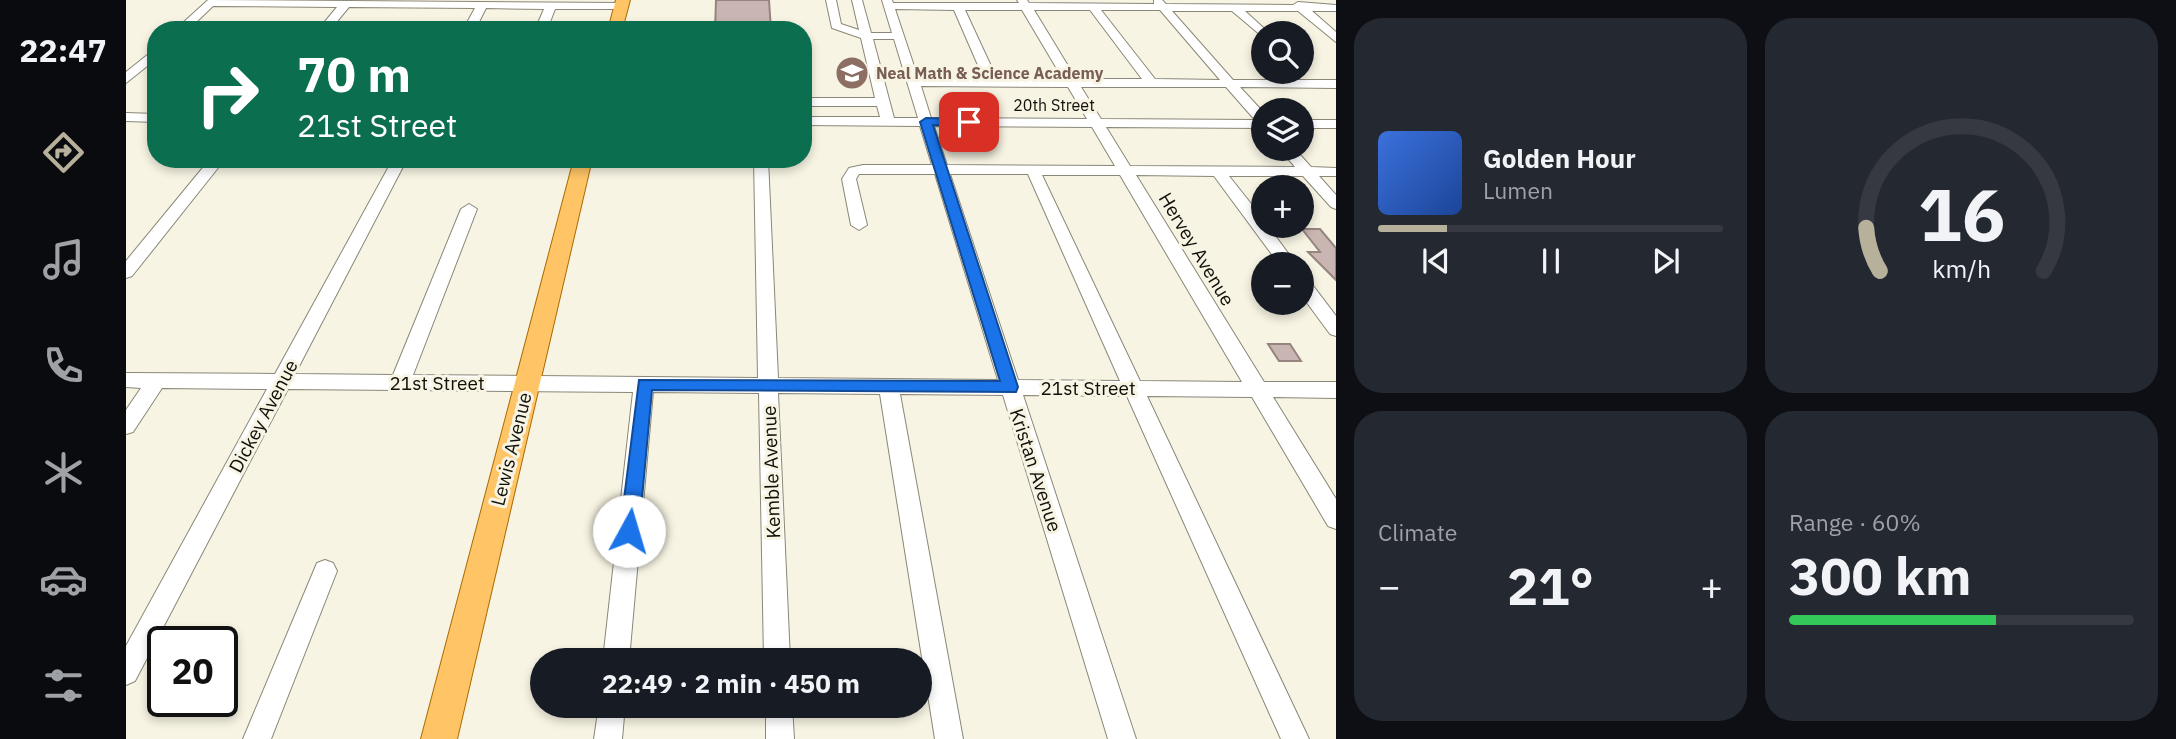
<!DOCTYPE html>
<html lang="en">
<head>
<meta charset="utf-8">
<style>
	body { margin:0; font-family:"IBM Plex Sans",sans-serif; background:#242831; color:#f1f3f6; height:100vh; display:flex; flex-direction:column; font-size:26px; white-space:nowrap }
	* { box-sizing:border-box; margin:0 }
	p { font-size:23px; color:#9ea1a6 }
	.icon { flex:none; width:38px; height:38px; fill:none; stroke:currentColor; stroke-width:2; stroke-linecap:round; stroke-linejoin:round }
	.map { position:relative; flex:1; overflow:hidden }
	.details { display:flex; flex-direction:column; gap:18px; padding:18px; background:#0d0f14; width:840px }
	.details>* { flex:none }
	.guide { position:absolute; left:21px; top:21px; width:665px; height:147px; border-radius:28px; box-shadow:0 4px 10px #0003; background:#0b6e4f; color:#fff; overflow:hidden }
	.fabs { position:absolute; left:1125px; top:21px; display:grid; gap:14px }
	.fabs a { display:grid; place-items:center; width:63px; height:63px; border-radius:50%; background:#171b24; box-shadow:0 4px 10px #0003; font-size:35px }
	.speed { position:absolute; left:21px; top:626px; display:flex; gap:14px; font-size:35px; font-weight:700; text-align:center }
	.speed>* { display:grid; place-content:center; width:91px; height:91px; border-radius:50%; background:#171b24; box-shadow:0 4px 10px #0003; line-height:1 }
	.speed .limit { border:4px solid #111; border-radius:10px; background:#fff; color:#111 }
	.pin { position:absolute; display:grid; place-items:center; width:60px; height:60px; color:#fff; margin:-30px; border-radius:14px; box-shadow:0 4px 10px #0006 }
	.me { position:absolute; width:77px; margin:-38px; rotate:6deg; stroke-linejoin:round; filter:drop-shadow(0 0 5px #0008) }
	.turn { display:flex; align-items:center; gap:24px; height:147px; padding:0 35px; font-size:32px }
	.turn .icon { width:91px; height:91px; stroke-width:2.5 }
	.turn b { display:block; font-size:49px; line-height:60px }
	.big { font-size:52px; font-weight:700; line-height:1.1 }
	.details .tile { flex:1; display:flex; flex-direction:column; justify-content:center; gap:10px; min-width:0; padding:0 24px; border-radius:28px; background:#242831 }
	.details .dial { align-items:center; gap:0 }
	.dial svg { height:182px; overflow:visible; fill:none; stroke:#363941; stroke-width:7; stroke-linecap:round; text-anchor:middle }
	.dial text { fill:#f1f3f6; stroke:none }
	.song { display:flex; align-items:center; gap:21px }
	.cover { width:84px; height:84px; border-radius:10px; background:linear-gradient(135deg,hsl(220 70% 55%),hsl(220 70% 35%)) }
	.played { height:7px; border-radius:4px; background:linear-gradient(90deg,#b7b19c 20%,#363941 20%) }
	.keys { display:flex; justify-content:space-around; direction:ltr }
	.heat { display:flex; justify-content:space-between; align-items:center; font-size:38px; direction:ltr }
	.charge { height:10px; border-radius:5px; background:linear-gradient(90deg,#34c759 60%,#363941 0) }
	.details .tiles { flex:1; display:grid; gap:18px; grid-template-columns:repeat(2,1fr) }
	.trip { position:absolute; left:404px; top:648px; width:402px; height:70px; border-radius:35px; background:#171b24; box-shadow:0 4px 10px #0003; font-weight:700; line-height:70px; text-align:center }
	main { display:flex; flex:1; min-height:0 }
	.menu { display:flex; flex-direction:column; width:126px; justify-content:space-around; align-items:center; background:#090b0e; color:#9ea1a6 }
	.menu .icon { width:49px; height:49px }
	.menu .active { color:#b7b19c }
	.menu b { font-size:32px; color:#f1f3f6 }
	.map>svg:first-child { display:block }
	.building { fill:#c9b6b2; stroke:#968480; stroke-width:2 }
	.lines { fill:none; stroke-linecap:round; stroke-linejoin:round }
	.minor-casing { stroke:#8a8778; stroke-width:2 }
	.major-casing { stroke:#ab6b03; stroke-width:2 }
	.minor { fill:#fff; fill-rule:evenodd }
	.major { fill:#fec466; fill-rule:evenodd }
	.route { fill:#1a73e8; stroke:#114b97; stroke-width:2 }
	.labels { text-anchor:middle; stroke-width:6; stroke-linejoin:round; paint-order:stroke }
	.far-education-label { font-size:16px; font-weight:bold; fill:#785e54; stroke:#f7f4e3; text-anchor:start }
	.far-street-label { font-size:16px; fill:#100f09; stroke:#f7f4e3 }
	.street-label { font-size:19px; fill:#100f09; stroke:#f7f4e3 }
</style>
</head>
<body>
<main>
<nav class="menu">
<b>22:47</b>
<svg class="icon active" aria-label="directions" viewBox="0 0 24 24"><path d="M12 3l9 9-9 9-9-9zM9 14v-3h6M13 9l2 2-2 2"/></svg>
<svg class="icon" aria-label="music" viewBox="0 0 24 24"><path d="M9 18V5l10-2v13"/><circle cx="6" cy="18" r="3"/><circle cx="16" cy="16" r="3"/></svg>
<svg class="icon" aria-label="phone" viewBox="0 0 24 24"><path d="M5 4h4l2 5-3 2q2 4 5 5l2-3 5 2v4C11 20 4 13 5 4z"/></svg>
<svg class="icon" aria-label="climate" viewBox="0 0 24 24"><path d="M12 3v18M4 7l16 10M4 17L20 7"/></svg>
<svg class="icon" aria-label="car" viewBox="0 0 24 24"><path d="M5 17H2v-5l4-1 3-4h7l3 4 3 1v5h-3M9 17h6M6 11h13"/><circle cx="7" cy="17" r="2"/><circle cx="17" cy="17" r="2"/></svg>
<svg class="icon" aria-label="filters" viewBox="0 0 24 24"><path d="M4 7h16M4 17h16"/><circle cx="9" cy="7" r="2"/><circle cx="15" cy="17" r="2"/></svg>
</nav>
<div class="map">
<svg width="1210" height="739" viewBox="0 0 1210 739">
	<rect width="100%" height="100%" fill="#f7f4e3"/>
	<path class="building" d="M590,0H643L645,30H589Z
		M1176,229H1194L1210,248V280L1182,252H1194Z
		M1142,344H1164L1175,361H1153Z"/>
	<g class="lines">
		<defs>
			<path id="minor" d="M82,0L495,3L500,6L495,9H429L421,30H409L418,9L360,8L349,30H337L349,8L223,7L204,30H192L211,7L87,6L62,30H49Z
				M700,0H710L715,24L733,30L726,0H736L745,33H766L756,0H766L767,3H893L891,0H901L903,3L1028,4V0H1036L1040,4L1167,5L1172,2L1210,5V11H1186L1210,32V42L1172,11H1119L1143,33H1138V38L1106,11H1046L1107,80H1210V88L1114,87L1138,113V128L980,127L1004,166L1169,167L1154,149H1169L1185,167L1210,168V176H1193L1210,195V209L1205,207L1177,176H1103L1138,220V226H1142L1170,264H1153L1088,176L1010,175L1138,382H1210V398L1147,397L1210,499V529L1202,526L1126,397L1021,396L1183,739H1155L1001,396L897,395L1010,739H982L877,395L774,394L837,739H809L754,394L652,393L664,660H638L633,393L527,392L503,660H477L507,392L162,389L9,681L0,685V646L141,389L36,388L7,432L0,434V410L15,388L0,387V373L149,374L267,159H281L169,374L267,375L335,209L343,204L351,209L287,375L632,378L628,159H642L652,378L872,380L809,174H733L730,179L741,225L733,230L725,225L716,179L723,168L737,165H806L794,126L677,125V117H754L751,106H677V98H749L735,38L706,28ZM769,9L828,10L858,79L792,78ZM839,10H896L937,79H871ZM908,10H964L1016,79H950ZM975,10H1034L1094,80L1029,79ZM747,39H768L792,118H768ZM795,86L942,87L961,119L805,118ZM955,87H1100L1129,120L975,119ZM808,126L966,127L989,166L821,165ZM824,174H902L994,381L892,380ZM916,175H994L1116,382L1014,381Z
				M30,48V59L0,83V72Z
				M0,113L30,114V122L0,121Z
				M1176,120H1210V128H1176Z
				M84,159H99L6,276L0,278V261Z
				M358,159H458L463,163L456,167L365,163Z
				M1176,277L1182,279L1210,316V336L1204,334L1176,296Z
				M199,560L207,563L211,571L145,739H117L191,563Z
				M473,705H499L496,739H468Z
				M640,705H666L668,739H640Z"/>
			<path id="major" d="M490,0H504L496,30H482Z
				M448,159H466L331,739H295Z"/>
		</defs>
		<use href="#minor" class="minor-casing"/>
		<use href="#major" class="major-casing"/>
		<use href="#minor" class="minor"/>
		<use href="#major" class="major"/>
	</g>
	<path class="route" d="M800,118L843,119L848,122L843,126L807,125L892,387L890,392L526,390L513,531L510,537L503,539L497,537L494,531L513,380L874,381L794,122Z"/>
	<defs>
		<symbol id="school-disc" viewBox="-11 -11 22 22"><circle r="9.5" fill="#8d6e63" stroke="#f7f4e3"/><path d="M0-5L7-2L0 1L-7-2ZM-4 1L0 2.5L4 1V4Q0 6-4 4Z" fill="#fff"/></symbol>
	</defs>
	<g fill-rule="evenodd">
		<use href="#school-disc" x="707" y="54" width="38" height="38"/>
	</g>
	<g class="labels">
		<g class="far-education-label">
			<text x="750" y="79">Neal Math &amp; Science Academy</text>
		</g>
		<g class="far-street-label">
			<text x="928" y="111">20th Street</text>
		</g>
		<g class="street-label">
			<text transform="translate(1071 249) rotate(59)" y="7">Hervey Avenue</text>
			<text x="311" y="390">21st Street</text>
			<text x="962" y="395">21st Street</text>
			<text transform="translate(137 416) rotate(-62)" y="7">Dickey Avenue</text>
			<text transform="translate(385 449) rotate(-76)" y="7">Lewis Avenue</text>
			<text transform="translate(910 470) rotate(72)" y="7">Kristan Avenue</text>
			<text transform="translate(645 472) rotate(-92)" y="7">Kemble Avenue</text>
		</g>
	</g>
</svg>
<div class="fabs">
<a><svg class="icon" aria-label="search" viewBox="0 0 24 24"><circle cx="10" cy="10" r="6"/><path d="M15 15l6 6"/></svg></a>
<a><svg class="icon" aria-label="layers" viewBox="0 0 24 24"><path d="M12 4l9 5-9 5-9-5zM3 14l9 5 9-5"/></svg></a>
<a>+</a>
<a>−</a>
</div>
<div class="speed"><div class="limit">20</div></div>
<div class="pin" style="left:843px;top:122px;background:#d93025"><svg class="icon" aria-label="arrive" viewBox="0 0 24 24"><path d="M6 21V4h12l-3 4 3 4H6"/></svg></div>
<svg class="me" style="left:503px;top:531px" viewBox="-20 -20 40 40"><circle r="19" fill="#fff"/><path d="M0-13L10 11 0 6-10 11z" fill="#1a73e8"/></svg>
<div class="trip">22:49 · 2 min · 450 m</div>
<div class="guide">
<div class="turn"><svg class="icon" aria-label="right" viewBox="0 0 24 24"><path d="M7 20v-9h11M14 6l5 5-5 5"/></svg><div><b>70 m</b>21st Street</div></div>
</div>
</div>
<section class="details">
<div class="tiles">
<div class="tile">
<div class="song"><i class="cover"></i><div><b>Golden Hour</b><p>Lumen</p></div></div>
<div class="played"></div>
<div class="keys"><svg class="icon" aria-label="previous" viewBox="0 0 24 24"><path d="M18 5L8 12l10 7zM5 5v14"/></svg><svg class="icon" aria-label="pause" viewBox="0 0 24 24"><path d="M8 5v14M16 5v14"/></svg><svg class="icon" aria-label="next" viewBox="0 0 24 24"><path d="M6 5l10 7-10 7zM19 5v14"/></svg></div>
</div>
<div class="tile dial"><svg viewBox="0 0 100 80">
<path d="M14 69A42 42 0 1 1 86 69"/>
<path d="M14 69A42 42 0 0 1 8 50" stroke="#b7b19c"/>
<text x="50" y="56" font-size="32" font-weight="700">16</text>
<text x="50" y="72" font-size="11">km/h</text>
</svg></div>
<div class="tile"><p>Climate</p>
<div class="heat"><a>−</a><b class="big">21°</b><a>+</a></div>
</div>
<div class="tile"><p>Range · 60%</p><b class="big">300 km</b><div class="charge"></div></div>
</div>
</section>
</main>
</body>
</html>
